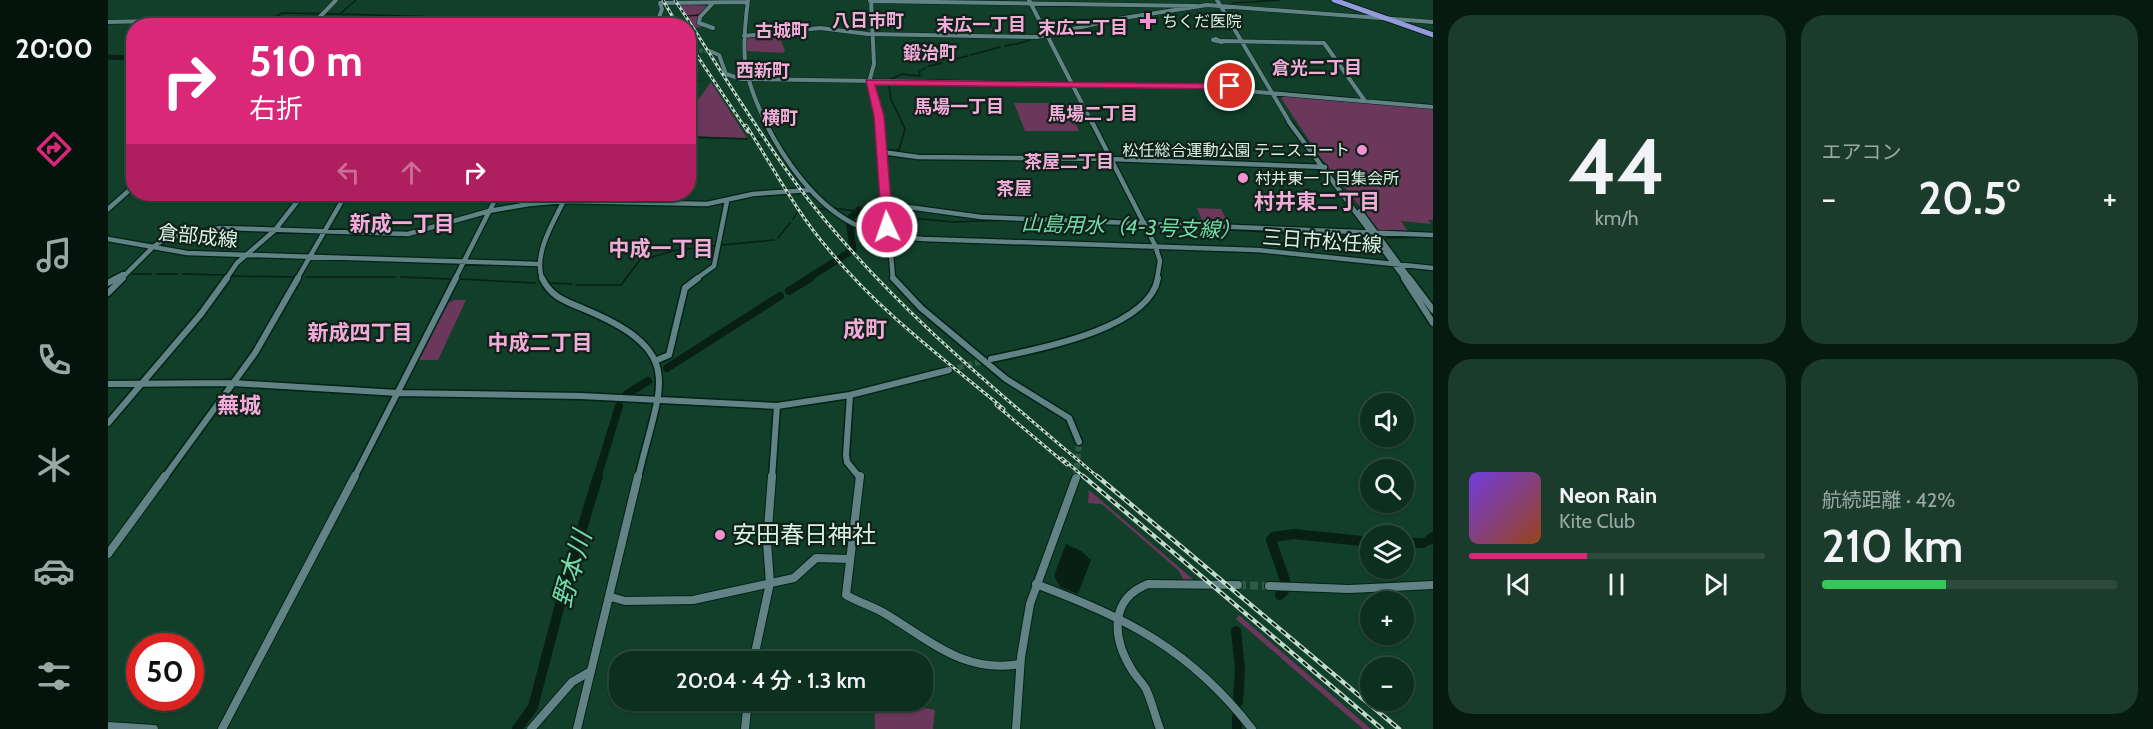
<!DOCTYPE html>
<html lang="ja">
<head>
<meta charset="utf-8">
<style>
	body { margin:0; font-family:Cabin,"Noto Sans JP",sans-serif; background:#1b3b2d; color:#f1f3f6; height:100vh; display:flex; flex-direction:column; font-size:22px; white-space:nowrap }
	* { box-sizing:border-box; margin:0 }
	p { font-size:20px; color:#9aa9a5 }
	.icon { flex:none; width:33px; height:33px; fill:none; stroke:currentColor; stroke-width:2; stroke-linecap:round; stroke-linejoin:round }
	.map { position:relative; flex:1; overflow:hidden }
	.details { display:flex; flex-direction:column; gap:15px; padding:15px; background:#071a12; width:720px }
	.details>* { flex:none }
	.hud { position:absolute; left:18px; top:18px; width:570px; height:183px; border-radius:24px; box-shadow:0 2px 4px #0004,0 0 0 2px #2d4a3e; background:#db2777; color:#fff; overflow:hidden }
	.tools { position:absolute; left:1252px; top:393px; display:grid; gap:12px }
	.tools a { display:grid; place-items:center; width:54px; height:54px; border-radius:50%; background:#0d2f20; box-shadow:0 2px 4px #0004,0 0 0 2px #2d4a3e; font-size:30px }
	.speed { position:absolute; left:18px; top:633px; display:flex; gap:12px; font-size:30px; font-weight:700; text-align:center }
	.speed>* { display:grid; place-content:center; width:78px; height:78px; border-radius:50%; background:#0d2f20; box-shadow:0 2px 4px #0004,0 0 0 2px #2d4a3e; line-height:1 }
	.speed .limit { border:9px solid #d22; background:#fff; color:#111 }
	.pin { position:absolute; display:grid; place-items:center; width:51px; height:51px; color:#fff; margin:-26px; border:3px solid #fff; border-radius:50%; box-shadow:0 2px 6px #0007 }
	.me { position:absolute; width:66px; margin:-33px; rotate:357deg; stroke-linejoin:round; filter:drop-shadow(0 0 4px #0008) }
	.turn { display:flex; align-items:center; gap:21px; height:126px; padding:0 24px; font-size:27px }
	.turn .icon { width:78px; height:78px; stroke-width:2.5 }
	.turn b { display:block; font-size:42px; line-height:51px }
	.lanes { display:flex; align-items:center; height:57px; padding:0 24px; background:#0003; justify-content:center; gap:30px; direction:ltr }
	.lanes .off { opacity:.35 }
	.big { font-size:45px; font-weight:600; line-height:1.1 }
	.details .widget { flex:1; display:flex; flex-direction:column; justify-content:center; gap:9px; min-width:0; padding:0 21px; border-radius:24px; background:#1b3b2d }
	.details .dial { align-items:center; gap:0 }
	.dial b { font-size:78px; line-height:1 }
	.song { display:flex; align-items:center; gap:18px }
	.cover { width:72px; height:72px; border-radius:9px; background:linear-gradient(135deg,hsl(260 70% 55%),hsl(20 70% 35%)) }
	.played { height:6px; border-radius:3px; background:linear-gradient(90deg,#db2777 40%,#2d4a3e 40%) }
	.keys { display:flex; justify-content:space-around; direction:ltr }
	.heat { display:flex; justify-content:space-between; align-items:center; font-size:33px; direction:ltr }
	.charge { height:9px; border-radius:4px; background:linear-gradient(90deg,#34c759 42%,#2d4a3e 0) }
	.details .tiles { flex:1; display:grid; gap:15px; grid-template-columns:repeat(2,1fr) }
	.trip { position:absolute; left:501px; top:651px; width:324px; height:60px; border-radius:24px; background:#0d2f20; box-shadow:0 2px 4px #0004,0 0 0 2px #2d4a3e; font-weight:600; line-height:60px; text-align:center }
	main { display:flex; flex:1; min-height:0 }
	.dock { display:flex; flex-direction:column; width:108px; justify-content:space-around; align-items:center; background:#05130d; color:#9aa9a5 }
	.dock .icon { width:42px; height:42px }
	.dock .current { color:#db2777 }
	.dock b { font-size:27px; color:#f1f3f6 }
	.map>svg:first-child { display:block }
	.green { fill:#6b375a }
	.water { fill:#071f14 }
	.lines { fill:none; stroke-linecap:round; stroke-linejoin:round }
	.stream { stroke:#071f14; stroke-width:1.5 }
	.river-far3 { stroke:#071f14; stroke-width:5 }
	.river-far2 { stroke:#071f14; stroke-width:7 }
	.river-far1 { stroke:#071f14; stroke-width:8 }
	.river { stroke:#071f14; stroke-width:10 }
	.secondary-tunnel-far2 { stroke:#2f5a46; stroke-width:4; stroke-dasharray:4 1.5; stroke-linecap:butt }
	.secondary-tunnel-far1 { stroke:#2f5a46; stroke-width:6; stroke-dasharray:6 3; stroke-linecap:butt }
	.secondary-tunnel { stroke:#2f5a46; stroke-width:8; stroke-dasharray:8 4; stroke-linecap:butt }
	.secondary-far3-casing { stroke:#012315; stroke-width:5 }
	.secondary-far2-casing { stroke:#012315; stroke-width:7 }
	.secondary-far1-casing { stroke:#012315; stroke-width:9 }
	.secondary-casing { stroke:#012315; stroke-width:10 }
	.highway-casing { stroke:#012315; stroke-width:7 }
	.secondary-far3 { stroke:#628386; stroke-width:4 }
	.secondary-far2 { stroke:#628386; stroke-width:4.5 }
	.secondary-far1 { stroke:#628386; stroke-width:6 }
	.secondary { stroke:#628386; stroke-width:8 }
	.highway { stroke:#969ada; stroke-width:5 }
	.rail-far1-casing { stroke:#c1dbcd; stroke-width:3 }
	.rail-casing { stroke:#c1dbcd; stroke-width:4.5 }
	.rail-far1 { stroke:#0f2118; stroke-width:1.5; stroke-dasharray:3; stroke-linecap:butt }
	.rail { stroke:#0f2118; stroke-width:2; stroke-dasharray:6; stroke-linecap:butt }
	.route { fill:#db2777; stroke:#8e194d; stroke-width:1.5 }
	.poi-dot { fill:#f491d3; stroke:#0f2118; stroke-width:2 }
	.labels { text-anchor:middle; stroke-width:4.5; stroke-linejoin:round; paint-order:stroke }
	.far-poi-label { font-size:16px; fill:#daf2e5; stroke:#0f2118; text-anchor:start }
	.far-quarter-label { font-size:18px; font-weight:bold; fill:#f2acd9; stroke:#0f2118 }
	.far-neighbourhood-label { font-size:18px; font-weight:bold; fill:#f2acd9; stroke:#0f2118 }
	.street-label { font-size:20px; fill:#daf2e5; stroke:#0f2118 }
	.neighbourhood-label { font-size:21px; font-weight:bold; fill:#f2acd9; stroke:#0f2118 }
	.water-label { font-size:21px; font-style:italic; fill:#71dca8; stroke:#0f2118 }
	.quarter-label { font-size:22px; font-weight:bold; fill:#f2acd9; stroke:#0f2118 }
	.near-poi-label { font-size:24px; fill:#daf2e5; stroke:#0f2118; text-anchor:start }
	.near-water-label { font-size:26px; font-style:italic; fill:#71dca8; stroke:#0f2118 }
</style>
</head>
<body>
<main>
<nav class="dock">
<b>20:00</b>
<svg class="icon current" aria-label="directions" viewBox="0 0 24 24"><path d="M12 3l9 9-9 9-9-9zM9 14v-3h6M13 9l2 2-2 2"/></svg>
<svg class="icon" aria-label="music" viewBox="0 0 24 24"><path d="M9 18V5l10-2v13"/><circle cx="6" cy="18" r="3"/><circle cx="16" cy="16" r="3"/></svg>
<svg class="icon" aria-label="phone" viewBox="0 0 24 24"><path d="M5 4h4l2 5-3 2q2 4 5 5l2-3 5 2v4C11 20 4 13 5 4z"/></svg>
<svg class="icon" aria-label="climate" viewBox="0 0 24 24"><path d="M12 3v18M4 7l16 10M4 17L20 7"/></svg>
<svg class="icon" aria-label="car" viewBox="0 0 24 24"><path d="M5 17H2v-5l4-1 3-4h7l3 4 3 1v5h-3M9 17h6M6 11h13"/><circle cx="7" cy="17" r="2"/><circle cx="17" cy="17" r="2"/></svg>
<svg class="icon" aria-label="filters" viewBox="0 0 24 24"><path d="M4 7h16M4 17h16"/><circle cx="9" cy="7" r="2"/><circle cx="15" cy="17" r="2"/></svg>
</nav>
<div class="map">
<svg width="1325" height="729" viewBox="0 0 1325 729">
	<rect width="100%" height="100%" fill="#113f2a"/>
	<path class="green" d="M571,4L599,6L589,21L594,27L586,28Z
		M671,35L677,51L675,53L638,51V40L644,36Z
		M603,82L639,138L581,136L585,107Z
		M1179,95L1325,108V220H1320L1323,224L1293,221L1301,233H1273L1210,154L1173,98Z
		M906,103H958L971,131H917Z
		M1089,208L1113,209L1120,223L1094,220Z
		M346,300H358L330,360H311L339,303Z
		M981,490L1087,581H1076L1071,571L994,504L980,503Z
		M1131,615L1263,729H1255L1128,619Z
		M766,701H779L827,710L825,729H767Z"/>
	<path class="water" d="M958,544L973,551L983,560L970,594L952,587L946,576Z"/>
	<g class="lines">
		<path class="stream" d="M1125,3L1172,0
			M232,14L430,20L522,18
			M579,16L591,15
			M537,18H548
			M553,18H562
			M160,21L174,13L232,14L248,0
			M993,21L1021,15
			M908,44L922,40
			M897,46L906,44
			M863,55L892,47
			M839,61L860,56
			M820,66L834,63
			M783,79L794,74L812,76L811,72L817,68
			M580,83L591,80
			M806,85L960,86
			M1100,85L1123,87
			M973,86L1000,87
			M1177,92L1246,98
			M1268,100L1325,105
			M22,118L26,115
			M580,137L639,139
			M648,139L661,140
			M780,150H791L797,129L783,99L781,84
			M724,208L774,214
			M709,209H720
			M783,216L845,222L899,220
			M685,219L689,212
			M910,221L965,223
			M1054,226L1263,238
			M670,238L682,223
			M1278,238L1325,237
			M613,245L666,240
			M537,259L569,250L607,246
			M24,274H43
			M48,274H70
			M75,274L117,275
			M124,276L187,277
			M198,277H287
			M293,277L342,279
			M352,279L427,283
			M442,283L464,284
			M468,285H513L531,261"/>
		<path class="river-far3" d="M0,57L26,58"/>
		<path class="river-far2" d="M699,279L745,250L741,219L751,210"/>
		<path class="river-far1" d="M681,291L702,278
			M559,368L672,296
			M519,394L540,381
			M489,478L511,406"/>
		<path class="river" d="M1165,537L1186,534L1263,542
			M1163,540L1177,580
			M1321,540L1325,537
			M1296,543H1315
			M1172,595L1176,591
			M1128,631L1132,669L1130,702
			M1129,717V729
			M409,729L425,707L457,585L490,476"/>
		<path class="secondary-tunnel-far2" d="M580,50L602,51"/>
		<path class="secondary-tunnel-far1" d="M841,370L879,360
			M968,478L971,442"/>
		<path class="secondary-tunnel" d="M1130,585L1161,586"/>
		<defs>
			<path id="secondary-far3" d="M640,0C633,54 634,74 658,123
				M763,0L766,64L761,82L772,123
				M921,0L984,123
				M1109,0L1182,123
				M762,1L1088,6
				M605,3L592,17L591,23L605,28
				M0,22L87,20L293,26
				M204,25L228,0
				M548,26L554,9L552,3L639,2
				M636,36L712,28L760,34L929,37L1009,19L1099,5L1325,22
				M1108,39L1114,42L1105,40Z
				M1114,41L1216,43L1257,101
				M602,51L611,55L618,74L633,79L1080,86L1325,107"/>
			<path id="secondary-far2" d="M657,122C676,160 706,203 744,223C765,234 791,237 815,239L1149,250L1325,268
				M772,122L785,279
				M984,122L1047,245L1052,261L1049,279
				M1181,122L1297,279
				M774,152L810,157L1002,159L1217,167
				M778,204L873,217L1325,235
				M0,209L26,186
				M1252,211L1302,279
				M0,239L79,253L430,264
				M6,279L15,274
				M13,279L45,247L58,238L113,228L300,234L381,211L421,204L456,201L599,204L645,194L702,190
				M118,279L129,263L167,230L195,194
				M189,279L238,194
				M347,279L390,194
				M434,279C425,251 448,219 459,194
				M588,279L606,266L619,201"/>
			<path id="secondary-far1" d="M434,278C443,297 457,301 476,309C582,353 551,385 530,478
				M785,278L813,308L898,379L961,418L971,442
				M1296,278L1325,323
				M1301,278L1325,310
				M0,283L9,278
				M0,293L15,278
				M883,359C925,350 1041,330 1050,278
				M549,360L561,355L577,288L590,278
				M0,384L125,383L290,393L473,396L669,406L742,395L841,370
				M742,395L738,455L739,462L752,478
				M0,423L93,314L119,278
				M56,478L147,353L190,278
				M246,478L348,278
				M664,478L669,406"/>
			<path id="secondary" d="M752,476L738,595C750,602 764,606 776,613C822,640 855,674 912,664
				M0,554L57,476
				M928,584C1020,619 1082,649 1144,729
				M1161,586L1241,589L1325,585
				M503,597L517,601L585,600L686,578L708,558L741,559
				M645,662L662,583L659,542L664,476
				M0,726L46,729
				M114,729L247,476
				M423,729L464,682L483,671
				M469,729L530,476
				M637,729L640,700
				M908,729L913,657L922,604L968,478
				M1052,729C1047,716 1044,702 1038,689C1034,682 1028,677 1024,670C1004,638 1001,599 1040,584L1130,585"/>
			<path id="highway" d="M1226,0L1325,35"/>
		</defs>
		<use href="#secondary-far3" class="secondary-far3-casing"/>
		<use href="#secondary-far2" class="secondary-far2-casing"/>
		<use href="#secondary-far1" class="secondary-far1-casing"/>
		<use href="#secondary" class="secondary-casing"/>
		<use href="#highway" class="highway-casing"/>
		<use href="#secondary-far3" class="secondary-far3"/>
		<use href="#secondary-far2" class="secondary-far2"/>
		<use href="#secondary-far1" class="secondary-far1"/>
		<use href="#secondary" class="secondary"/>
		<use href="#highway" class="highway"/>
		<defs>
			<path id="rail-far1" d="M555,0L570,26
				M567,0C608,62 646,127 690,186C774,298 885,388 991,478
				M580,42L640,132
				M638,125C665,167 688,212 721,250C771,311 836,359 896,409
				M888,405L959,465
				M954,458L977,478"/>
			<path id="rail" d="M975,476L1274,729
				M989,476L1291,729"/>
		</defs>
		<use href="#rail-far1" class="rail-far1-casing"/>
		<use href="#rail" class="rail-casing"/>
		<use href="#rail-far1" class="rail-far1"/>
		<use href="#rail" class="rail"/>
	</g>
	<path class="route" d="M758,80L1122,84L1127,86L1122,89L767,85L776,116L785,227L779,230L774,227L766,116Z"/>
	<g class="poi-dot">
		<path d="M1037 12h6v6h6v6h-6v6h-6v-6h-6v-6h6z"/>
		<circle cx="1254" cy="150" r="6"/>
		<circle cx="1135" cy="178" r="6"/>
		<circle cx="612" cy="535" r="6"/>
	</g>
	<g class="labels">
		<g class="far-poi-label">
			<text x="1054" y="27">ちくだ医院</text>
			<text x="1242" y="156" text-anchor="end">松任総合運動公園 テニスコート</text>
			<text x="1147" y="184">村井東一丁目集会所</text>
		</g>
		<g class="far-quarter-label">
			<text x="760" y="27">八日市町</text>
			<text x="674" y="37">古城町</text>
			<text x="822" y="59">鍛治町</text>
			<text x="655" y="77">西新町</text>
			<text x="672" y="124">横町</text>
			<text x="906" y="195">茶屋</text>
		</g>
		<g class="far-neighbourhood-label">
			<text x="873" y="31">末広一丁目</text>
			<text x="975" y="34">末広二丁目</text>
			<text x="1209" y="74">倉光二丁目</text>
			<text x="851" y="113">馬場一丁目</text>
			<text x="985" y="120">馬場二丁目</text>
			<text x="961" y="168">茶屋二丁目</text>
		</g>
		<g class="street-label">
			<text transform="translate(90 236) rotate(6)" y="7">倉部成線</text>
			<text transform="translate(1214 241) rotate(4)" y="7">三日市松任線</text>
		</g>
		<g class="neighbourhood-label">
			<text x="1209" y="209">村井東二丁目</text>
			<text x="294" y="231">新成一丁目</text>
			<text x="553" y="256">中成一丁目</text>
			<text x="252" y="340">新成四丁目</text>
			<text x="432" y="350">中成二丁目</text>
		</g>
		<g class="water-label">
			<text transform="translate(1023 227) rotate(2)" y="7">山島用水（4-3号支線）</text>
		</g>
		<g class="quarter-label">
			<text x="757" y="337">成町</text>
			<text x="131" y="413">蕪城</text>
		</g>
		<g class="near-poi-label">
			<text x="624" y="543">安田春日神社</text>
		</g>
		<g class="near-water-label">
			<text transform="translate(464 569) rotate(-74)" y="9">野本川</text>
		</g>
	</g>
</svg>
<div class="tools">
<a><svg class="icon" aria-label="sound" viewBox="0 0 24 24"><path d="M4 9h4l5-4v14l-5-4H4zM17 9q2 3 0 6"/></svg></a>
<a><svg class="icon" aria-label="search" viewBox="0 0 24 24"><circle cx="10" cy="10" r="6"/><path d="M15 15l6 6"/></svg></a>
<a><svg class="icon" aria-label="layers" viewBox="0 0 24 24"><path d="M12 4l9 5-9 5-9-5zM3 14l9 5 9-5"/></svg></a>
<a>+</a>
<a>−</a>
</div>
<div class="speed"><div class="limit">50</div></div>
<div class="pin" style="left:1122px;top:86px;background:#d93025"><svg class="icon" aria-label="arrive" viewBox="0 0 24 24"><path d="M6 21V4h12l-3 4 3 4H6"/></svg></div>
<svg class="me" style="left:779px;top:227px" viewBox="-20 -20 40 40"><circle r="17" fill="#db2777" stroke="#fff" stroke-width="3"/><path d="M0-11L8 9 0 5-8 9z" fill="#fff"/></svg>
<div class="trip">20:04 · 4 分 · 1.3 km</div>
<div class="hud">
<div class="turn"><svg class="icon" aria-label="right" viewBox="0 0 24 24"><path d="M7 20v-9h11M14 6l5 5-5 5"/></svg><div><b>510 m</b>右折</div></div>
<div class="lanes"><svg class="icon off" aria-label="left" viewBox="0 0 24 24"><path d="M17 20v-9H6M10 6l-5 5 5 5"/></svg><svg class="icon off" aria-label="ahead" viewBox="0 0 24 24"><path d="M12 20V5M6 11l6-6 6 6"/></svg><svg class="icon" aria-label="right" viewBox="0 0 24 24"><path d="M7 20v-9h11M14 6l5 5-5 5"/></svg></div>
</div>
</div>
<section class="details">
<div class="tiles">
<div class="widget dial"><b>44</b><p>km/h</p></div>
<div class="widget"><p>エアコン</p>
<div class="heat"><a>−</a><b class="big">20.5°</b><a>+</a></div>
</div>
<div class="widget">
<div class="song"><i class="cover"></i><div><b>Neon Rain</b><p>Kite Club</p></div></div>
<div class="played"></div>
<div class="keys"><svg class="icon" aria-label="previous" viewBox="0 0 24 24"><path d="M18 5L8 12l10 7zM5 5v14"/></svg><svg class="icon" aria-label="pause" viewBox="0 0 24 24"><path d="M8 5v14M16 5v14"/></svg><svg class="icon" aria-label="next" viewBox="0 0 24 24"><path d="M6 5l10 7-10 7zM19 5v14"/></svg></div>
</div>
<div class="widget"><p>航続距離 · 42%</p><b class="big">210 km</b><div class="charge"></div></div>
</div>
</section>
</main>
</body>
</html>
